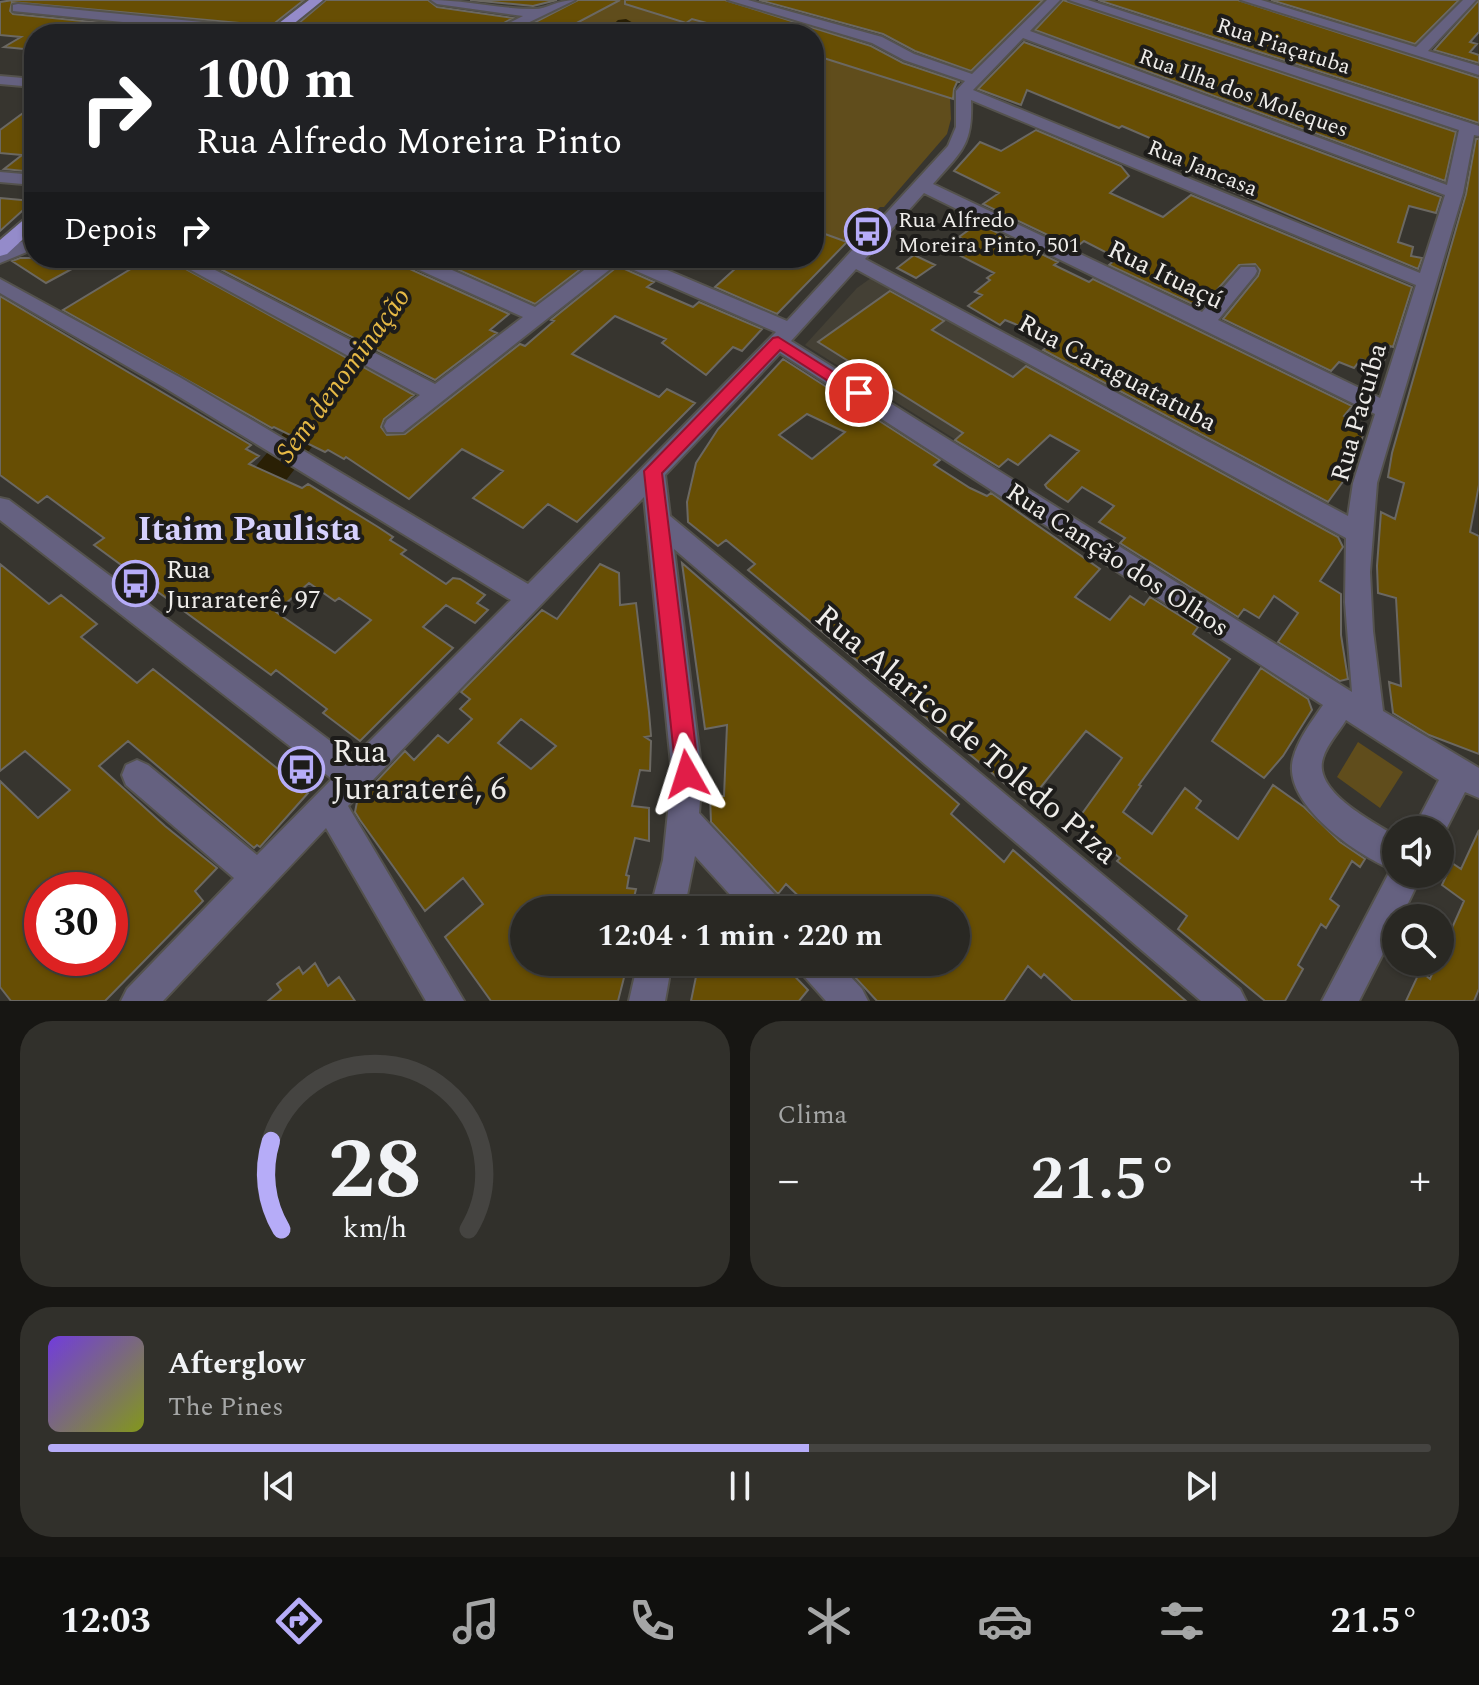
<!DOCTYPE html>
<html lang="pt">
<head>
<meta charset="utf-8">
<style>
	body { margin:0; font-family:Spectral,serif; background:#31302b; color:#f1f3f6; height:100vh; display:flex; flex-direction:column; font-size:30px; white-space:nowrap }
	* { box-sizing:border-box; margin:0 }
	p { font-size:26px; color:#a5a6a6 }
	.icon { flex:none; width:44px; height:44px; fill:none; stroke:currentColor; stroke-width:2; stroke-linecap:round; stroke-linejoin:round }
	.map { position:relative; height:1001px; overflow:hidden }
	.details { display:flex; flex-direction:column; gap:20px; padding:20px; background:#171613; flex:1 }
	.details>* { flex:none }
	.hud { position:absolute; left:24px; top:24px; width:800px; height:244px; border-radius:32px; box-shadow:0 2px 6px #0004,0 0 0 2px #454441; background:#202124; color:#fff; overflow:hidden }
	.buttons { position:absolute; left:1382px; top:816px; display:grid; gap:16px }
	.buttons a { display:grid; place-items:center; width:72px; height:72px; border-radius:50%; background:#292823; box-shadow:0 2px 6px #0004,0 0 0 2px #454441; font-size:40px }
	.speed { position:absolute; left:24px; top:872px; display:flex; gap:16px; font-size:40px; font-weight:700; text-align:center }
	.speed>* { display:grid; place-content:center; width:104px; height:104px; border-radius:50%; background:#292823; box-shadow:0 2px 6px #0004,0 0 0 2px #454441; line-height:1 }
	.speed .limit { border:12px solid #d22; background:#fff; color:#111 }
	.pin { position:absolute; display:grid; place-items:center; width:68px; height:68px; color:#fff; margin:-34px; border:4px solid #fff; border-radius:50%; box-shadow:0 2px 8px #0007 }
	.me { position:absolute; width:88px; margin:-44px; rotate:354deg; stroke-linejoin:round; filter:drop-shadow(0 0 6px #0008) }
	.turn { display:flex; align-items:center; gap:28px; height:168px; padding:0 40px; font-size:36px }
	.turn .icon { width:104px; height:104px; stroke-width:2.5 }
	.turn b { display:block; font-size:56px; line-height:68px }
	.then { display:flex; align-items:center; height:76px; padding:0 40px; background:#0003; gap:16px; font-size:30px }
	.big { font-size:60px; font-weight:700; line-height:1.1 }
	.details .tile { flex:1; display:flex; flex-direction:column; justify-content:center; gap:12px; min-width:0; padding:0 28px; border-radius:32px; background:#31302b }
	.details .dial { align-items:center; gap:0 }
	.dial svg { height:208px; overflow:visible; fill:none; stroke:#454441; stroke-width:7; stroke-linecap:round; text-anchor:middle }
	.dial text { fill:#f1f3f6; stroke:none }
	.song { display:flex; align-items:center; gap:24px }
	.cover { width:96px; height:96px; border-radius:12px; background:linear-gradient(135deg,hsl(260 70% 55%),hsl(70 70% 35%)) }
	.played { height:8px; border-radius:4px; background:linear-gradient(90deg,#b6acf8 55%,#454441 55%) }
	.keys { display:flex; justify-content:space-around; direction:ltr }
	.heat { display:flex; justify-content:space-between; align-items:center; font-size:44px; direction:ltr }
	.details .tiles { flex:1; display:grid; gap:20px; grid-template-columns:1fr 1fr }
	.tile:last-child { grid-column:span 2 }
	.trip { position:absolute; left:510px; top:896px; width:460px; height:80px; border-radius:40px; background:#292823; box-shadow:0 2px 6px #0004,0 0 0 2px #454441; font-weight:700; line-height:80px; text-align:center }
	.menu { display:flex; height:128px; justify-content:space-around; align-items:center; background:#10100e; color:#a5a6a6 }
	.menu .icon { width:56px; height:56px }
	.menu .selected { color:#b6acf8 }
	.menu b { font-size:36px; color:#f1f3f6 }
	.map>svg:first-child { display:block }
	.built { fill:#444035 }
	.green { fill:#604d1c }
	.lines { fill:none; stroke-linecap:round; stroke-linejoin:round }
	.river { fill:#2a2005; fill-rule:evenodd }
	.building { fill:#674e04; stroke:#6b6862; stroke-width:2; fill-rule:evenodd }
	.minor-casing { stroke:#54524d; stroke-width:4 }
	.major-casing { stroke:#54524d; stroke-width:4 }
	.minor { fill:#656180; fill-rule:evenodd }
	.major { fill:#948bca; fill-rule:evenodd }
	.route { fill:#e11d48; stroke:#92132f; stroke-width:2 }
	.labels { text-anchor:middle; stroke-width:8; stroke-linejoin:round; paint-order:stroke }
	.far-street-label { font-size:22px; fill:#eeece9; stroke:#1d1c1a }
	.far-poi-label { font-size:22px; fill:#eeece9; stroke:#1d1c1a; text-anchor:start }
	.street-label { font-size:26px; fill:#eeece9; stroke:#1d1c1a }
	.poi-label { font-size:26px; fill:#eeece9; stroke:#1d1c1a; text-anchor:start }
	.water-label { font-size:28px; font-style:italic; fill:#e6b945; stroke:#1d1c1a }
	.near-street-label { font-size:32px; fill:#eeece9; stroke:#1d1c1a }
	.near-poi-label { font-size:32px; fill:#eeece9; stroke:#1d1c1a; text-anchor:start }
	.district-label { font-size:34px; font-weight:bold; fill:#d6d1fd; stroke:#1d1c1a }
</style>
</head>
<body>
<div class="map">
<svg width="1479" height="1001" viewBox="0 0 1479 1001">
	<rect width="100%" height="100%" fill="#37352f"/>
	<path class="built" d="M871,278L1070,387L988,460L805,345L857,288Z"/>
	<path class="green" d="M581,0H628L747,34H506Z
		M814,53L950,97L951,119L947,134L884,207H880L847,242L814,229Z
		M1358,742L1403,772L1380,808L1337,777Z"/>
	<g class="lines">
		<path class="river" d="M626,19L637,25L628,34H603L618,20Z
			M413,258H445L400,308L333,420L269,502L256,507L243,502L237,492L243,482L309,402L377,295Z"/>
	</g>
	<path class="building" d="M13,0H304L271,26L12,2L10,11L13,14L212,34H34V50L4,47L21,37L0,35V2Z
		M326,0H428L437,7L513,18L484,34H286Z
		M470,0H557L533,6Z
		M578,0H620L556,34H512Z
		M625,0H725L871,46L903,63L960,82H957L954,89L953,99L814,55V34H748L692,19L686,23L625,4Z
		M759,0H1043L971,71L915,51L883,34Z
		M1063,0L1456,132L1445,181L1035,30Z
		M1098,0H1238L1479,78V123Z
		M1271,0H1459L1415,44Z
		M1479,0V32L1470,42L1477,44L1470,52L1479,55V63L1434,50Z
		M1024,42L1441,197L1436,213L1409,206L1398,242L1413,247L1411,256L1422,258L1418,269L1147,155L1160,145L1155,143L1157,141L1122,126L1119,128L1027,90L1021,105L978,89Z
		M34,105V172L4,169L22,155L0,153V130Z
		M1036,130L1121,166L1129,176L1110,193L1163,217L1191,195L1412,287L1393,347L1390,346L1384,361L1373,356L1369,362L1361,359L1354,368L1339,362L1331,371L1223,319L1258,276L1260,270L1255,264L1239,265L1201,308L1109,265L1117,258L1084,241L1075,248L983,204L999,193L954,171L980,142L1001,151Z
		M1476,139H1479V485L1470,532L1479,536V754L1429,735L1393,713L1389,682L1401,686L1396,598L1378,593L1377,566L1381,512L1395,519L1404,483L1388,477L1392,453L1466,194Z
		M0,198L33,201L0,231Z
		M965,217L1058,262L1054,265L1089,282L1093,279L1352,406L1344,416L1365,427L1355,465L1328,502L1043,350L1047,347L1042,344L1046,341L1015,324L1005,320L1000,325L968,306L982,295L975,292L990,280L987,278L994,273L953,252L968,242L959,237L970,229L958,221Z
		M814,230L847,242L777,314L715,287L747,258H814Z
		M914,255L935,265L916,278L897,268Z
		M20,258H92L46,283L12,261Z
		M149,258H166L414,395L384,419L381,427L387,435L405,434L520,344L525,346L554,321L551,320L618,266L654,282L647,287L693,307L699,302L762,329L742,351L733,347L706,375L662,343L666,339L615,316L572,354L659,397L667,389L695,403L577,522L548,504L523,528L473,498L503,471L462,449L409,499L346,457L344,459L328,450L325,452L274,427L272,428L63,310Z
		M199,258H397L401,265L509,314L490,330L497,333L435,380Z
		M432,258H595L535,304Z
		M890,291L944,321L932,330L1013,377L1026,366L1338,537L1343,547L1320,581L1341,594V635L1348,679L1340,681L1278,642L1298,613L1274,596L1259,618L1244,609L1238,617L1120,543L1125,538L1099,522L1114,506L1082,487L1068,502L1047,488L1045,485L1079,451L1050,435L1018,465L1008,459L999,467L955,440L963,433L818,342Z
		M0,296L251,445L246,449L259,456L249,464L302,488L308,484L378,527L393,537L390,540L406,550L401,554L446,584L453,578L460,579L485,595L477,603L488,610L475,623L446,605L423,627L453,648L360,741L323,713L327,709L276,670L271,675L94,545L104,538L47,496L38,503L0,475ZM309,583L335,601L339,598L371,620L335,653L276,612Z
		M783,359L940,460L934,465L970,488L987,496L991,493L1100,569L1075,597L1110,620L1130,596L1144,605L1150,597L1198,627L1193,634L1230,659L1139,785L1141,786L1123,812L1152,834L1185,788L1201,801L1196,808L1238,839L1273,785L1304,807L1340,842L1365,859L1360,867L1352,861L1330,899L1339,906L1326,928L1321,924L1298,965L1303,969L1285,1001H1265L1178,929L1187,916L1117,861L1120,858L1076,822L1122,758L1086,731L1028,803L748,570L755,564L726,540L718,546L688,522L687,502L696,463L718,429ZM807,414L845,432L812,459L779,435Z
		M682,563L959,804L951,814L1004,862L1013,850L1186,1001H1073L1044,974L1041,978L1028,966L1004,1001H877L841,962H956V910H813L786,884L778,894L711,822L710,796H724L727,725L705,729Z
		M0,564L49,604L61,595L97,624L81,637L137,683L153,669L308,793L260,847L257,845L254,848L128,741L99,766L165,826L217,868L195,891L203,901L105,1001H11L0,987V781L38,818L70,790L25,751L0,771ZM42,890H110V958H42Z
		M600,564L619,573L620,605L636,603L649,712L651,736L645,737L651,741L650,771L640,770L632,806L649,808V841L635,838L626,875L629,876L627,888L636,889L631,910H524V962H628L618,1001H491L445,937L483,904L463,878L425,911L360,820L355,812L357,802L405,751L414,760L438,735L448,743L472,719L460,709L470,699L461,692L542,610L557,619ZM521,719L556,746L531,769L498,743Z
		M1261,668L1308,699L1312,710L1283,756L1264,778L1212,741Z
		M1479,830V989L1474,1001H1406L1420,971L1430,979L1437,962H1440V955L1464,901L1442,885L1452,863L1461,869Z
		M699,962H781L808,990L799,1001H691Z
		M315,963L328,986L339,977L355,1001H268L281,990L277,984L299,967L303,974Z"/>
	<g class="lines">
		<defs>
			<path id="minor" d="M431,0C465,0 498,9 533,9C545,10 557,0 575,0L505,34H487L523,16L437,4Z
				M728,0H748L882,37L914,54L972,74L1047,0H1060L1030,31L1447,185L1459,130L1069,0H1088L1479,126V136L1474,135L1463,193L1377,483L1370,572L1373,631L1383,711L1479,768V798L1465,792L1440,841V830H1413L1439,780L1346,720C1339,732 1327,744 1323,758C1312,791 1373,822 1396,836V874H1422L1401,918H1396V928L1359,1001H1322L1391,869C1356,854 1282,804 1293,759C1298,739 1312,721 1323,705L780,353L665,475L670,516L1240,989L1246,1001H1201L674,549L702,774L699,813L778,898L783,910H744L695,856L684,910H650L663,860L672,774L644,497L348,806L464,1001H426L326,828L163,1001H121L127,989L234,878L126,785L122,775L126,765L137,760L148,765L257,855L332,779L0,520V498L9,500L353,758L511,600L165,388L0,293V279L181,378L528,584L776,332L618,263L403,432H387L384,426L387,420L420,395L169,258H192L435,384L523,317L402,262L400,258H425L535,307L600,258H639L787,321L948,146L956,127V91L965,81L904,60L872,43ZM1023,38L1445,195L1420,273L973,90ZM971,100L1416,285L1380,398L1218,320L1255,275L1257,271L1255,267H1241L1202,312L933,184C962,151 973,145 971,100ZM924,193L1375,414L1353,483L1348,516L865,259ZM856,269L1346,538L1345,602L1352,692L791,341Z
				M1241,0H1261L1416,47L1463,0H1476L1428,51L1479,66V75Z
				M18,4L274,29L281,33L242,34L13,11V5Z
				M0,76L34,79V87L0,84Z
				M0,172L34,175V185L0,182Z
				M34,237V249L0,263V250Z
				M638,962H672L665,1001H629Z
				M797,962H837L862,989L868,1001H826L802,974Z"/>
			<path id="major" d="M309,0H323L281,34H265Z
				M34,215V229L7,254L0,256V240L28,216Z"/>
		</defs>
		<use href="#minor" class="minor-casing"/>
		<use href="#major" class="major-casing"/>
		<use href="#minor" class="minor"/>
		<use href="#major" class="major"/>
	</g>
	<path class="route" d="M778,337L867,393L859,399L853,397L780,350L662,473L699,774L695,782L687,785L679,782L676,774L644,471L773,338Z"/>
	<defs>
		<symbol id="bus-ring" viewBox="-11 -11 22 22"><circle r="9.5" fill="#1d1c1a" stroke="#b6acf8" stroke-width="1.5"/><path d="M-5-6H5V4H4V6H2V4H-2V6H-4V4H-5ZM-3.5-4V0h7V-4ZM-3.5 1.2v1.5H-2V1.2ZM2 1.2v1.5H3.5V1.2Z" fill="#b6acf8"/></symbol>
	</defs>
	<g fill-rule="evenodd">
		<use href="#bus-ring" x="842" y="206" width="51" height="51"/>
		<use href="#bus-ring" x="110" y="558" width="51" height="51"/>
		<use href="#bus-ring" x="276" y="744" width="51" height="51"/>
	</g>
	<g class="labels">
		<g class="far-street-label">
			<text transform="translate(1284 45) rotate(18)" y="8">Rua Piaçatuba</text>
			<text transform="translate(1244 92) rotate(20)" y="8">Rua Ilha dos Moleques</text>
			<text transform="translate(1203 167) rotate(22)" y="8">Rua Jancasa</text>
		</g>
		<g class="far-poi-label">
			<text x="898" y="227">Rua Alfredo<tspan x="898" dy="25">Moreira Pinto, 501</tspan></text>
		</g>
		<g class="street-label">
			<text transform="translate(1166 274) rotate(26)" y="9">Rua Ituaçú</text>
			<text transform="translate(1118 372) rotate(28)" y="9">Rua Caraguatatuba</text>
			<text transform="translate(1358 412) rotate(-74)" y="9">Rua Pacuíba</text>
			<text transform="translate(1118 559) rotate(33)" y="9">Rua Canção dos Olhos</text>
		</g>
		<g class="poi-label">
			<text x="166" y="578">Rua<tspan x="166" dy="30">Juraraterê, 97</tspan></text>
		</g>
		<g class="water-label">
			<text transform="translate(342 374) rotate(-54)" y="10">Sem denominação</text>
		</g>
		<g class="near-street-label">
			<text transform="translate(967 734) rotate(40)" y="11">Rua Alarico de Toledo Piza</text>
		</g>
		<g class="near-poi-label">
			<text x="332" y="762">Rua<tspan x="332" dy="37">Juraraterê, 6</tspan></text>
		</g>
		<g class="district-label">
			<text x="249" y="540">Itaim Paulista</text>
		</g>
	</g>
</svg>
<div class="buttons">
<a><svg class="icon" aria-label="sound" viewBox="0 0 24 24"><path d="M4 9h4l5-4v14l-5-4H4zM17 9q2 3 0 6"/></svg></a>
<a><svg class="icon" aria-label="search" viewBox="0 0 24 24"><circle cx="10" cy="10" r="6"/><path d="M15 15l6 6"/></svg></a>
</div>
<div class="speed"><div class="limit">30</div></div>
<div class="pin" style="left:859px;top:393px;background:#d93025"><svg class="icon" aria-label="arrive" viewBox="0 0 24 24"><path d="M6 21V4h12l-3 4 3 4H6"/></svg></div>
<svg class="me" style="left:687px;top:774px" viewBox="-20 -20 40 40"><path d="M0-17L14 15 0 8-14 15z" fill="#e11d48" stroke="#fff" stroke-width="4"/></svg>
<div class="trip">12:04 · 1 min · 220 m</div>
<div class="hud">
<div class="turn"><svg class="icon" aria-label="right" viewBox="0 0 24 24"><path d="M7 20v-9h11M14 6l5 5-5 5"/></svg><div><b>100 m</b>Rua Alfredo Moreira Pinto</div></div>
<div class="then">Depois<svg class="icon" aria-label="right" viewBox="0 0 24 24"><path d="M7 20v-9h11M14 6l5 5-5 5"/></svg></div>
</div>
</div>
<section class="details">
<div class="tiles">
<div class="tile dial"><svg viewBox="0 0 100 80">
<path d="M14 69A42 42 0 1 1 86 69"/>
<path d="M14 69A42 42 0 0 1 10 35" stroke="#b6acf8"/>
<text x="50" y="56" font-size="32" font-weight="700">28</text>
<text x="50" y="72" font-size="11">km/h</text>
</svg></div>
<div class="tile"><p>Clima</p>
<div class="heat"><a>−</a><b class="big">21.5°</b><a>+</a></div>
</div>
<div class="tile">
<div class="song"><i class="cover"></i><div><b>Afterglow</b><p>The Pines</p></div></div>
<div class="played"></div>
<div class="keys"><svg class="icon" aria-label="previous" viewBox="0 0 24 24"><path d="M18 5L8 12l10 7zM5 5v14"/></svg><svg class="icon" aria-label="pause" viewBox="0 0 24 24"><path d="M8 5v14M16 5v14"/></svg><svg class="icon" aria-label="next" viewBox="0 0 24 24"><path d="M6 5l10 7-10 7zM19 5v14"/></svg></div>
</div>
</div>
</section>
<nav class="menu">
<b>12:03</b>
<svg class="icon selected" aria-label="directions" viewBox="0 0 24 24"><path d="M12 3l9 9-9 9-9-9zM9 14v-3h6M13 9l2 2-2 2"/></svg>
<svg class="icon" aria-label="music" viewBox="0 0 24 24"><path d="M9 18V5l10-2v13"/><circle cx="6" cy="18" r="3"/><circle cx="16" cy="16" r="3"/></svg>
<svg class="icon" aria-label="phone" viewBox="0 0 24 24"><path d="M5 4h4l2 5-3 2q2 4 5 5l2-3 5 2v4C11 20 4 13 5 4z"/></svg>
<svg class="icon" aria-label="climate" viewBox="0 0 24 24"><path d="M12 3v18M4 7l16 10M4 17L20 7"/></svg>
<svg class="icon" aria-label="car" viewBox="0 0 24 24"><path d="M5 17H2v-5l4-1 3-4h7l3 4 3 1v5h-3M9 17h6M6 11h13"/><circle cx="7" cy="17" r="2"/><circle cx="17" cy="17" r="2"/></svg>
<svg class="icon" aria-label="filters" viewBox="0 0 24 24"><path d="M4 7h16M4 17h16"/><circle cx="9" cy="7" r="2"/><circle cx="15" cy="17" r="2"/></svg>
<b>21.5°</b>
</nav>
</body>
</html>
